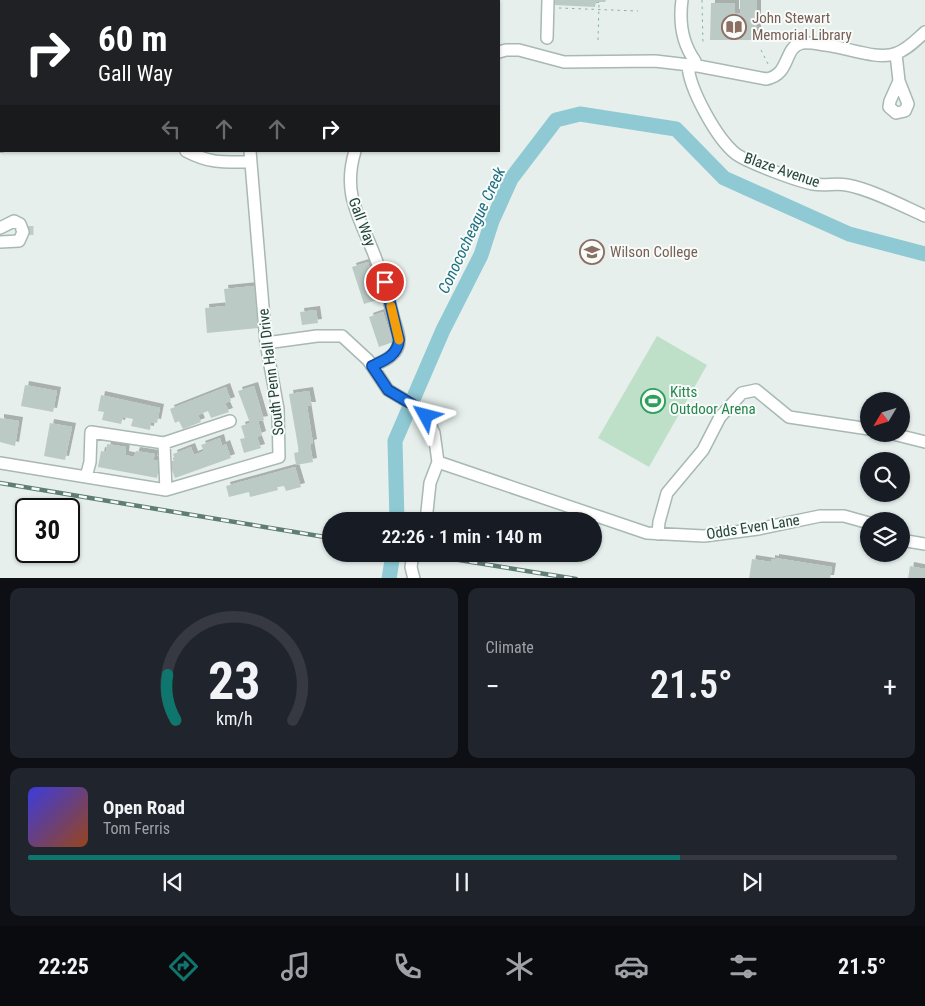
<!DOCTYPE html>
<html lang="en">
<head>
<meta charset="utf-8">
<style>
	body { margin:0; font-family:"Roboto Condensed",sans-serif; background:#20242c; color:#f1f3f6; height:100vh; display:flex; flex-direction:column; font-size:19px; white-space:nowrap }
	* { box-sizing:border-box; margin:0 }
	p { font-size:16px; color:#9ea1a6 }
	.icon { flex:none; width:28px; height:28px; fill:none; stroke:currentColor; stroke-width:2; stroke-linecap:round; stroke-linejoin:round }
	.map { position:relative; height:578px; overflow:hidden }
	.panel { display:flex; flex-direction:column; gap:10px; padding:10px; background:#0d0f14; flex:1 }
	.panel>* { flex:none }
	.guide { position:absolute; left:0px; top:0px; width:500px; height:152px; box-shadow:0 1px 4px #0004; background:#202124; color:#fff; overflow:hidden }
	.needle { width:32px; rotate:232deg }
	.fabs { position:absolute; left:860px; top:392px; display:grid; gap:10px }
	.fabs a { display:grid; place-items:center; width:50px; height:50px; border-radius:50%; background:#171b24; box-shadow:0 1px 4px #0004; font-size:25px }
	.speed { position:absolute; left:15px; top:498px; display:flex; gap:10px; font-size:25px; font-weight:700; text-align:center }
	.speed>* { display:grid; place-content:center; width:65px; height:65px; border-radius:50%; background:#171b24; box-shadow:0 1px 4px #0004; line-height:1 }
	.speed .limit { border:2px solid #111; border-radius:8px; background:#fff; color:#111 }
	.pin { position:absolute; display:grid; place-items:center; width:42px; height:42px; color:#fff; margin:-21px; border:2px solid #fff; border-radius:50%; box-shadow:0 1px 5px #0007 }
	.me { position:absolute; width:55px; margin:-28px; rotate:308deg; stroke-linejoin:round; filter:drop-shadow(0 0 4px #0008) }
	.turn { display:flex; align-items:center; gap:18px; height:105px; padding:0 15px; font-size:22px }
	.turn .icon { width:65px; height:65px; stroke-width:2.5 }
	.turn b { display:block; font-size:35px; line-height:42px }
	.lanes { display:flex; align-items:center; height:48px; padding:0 15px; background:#0003; justify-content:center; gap:25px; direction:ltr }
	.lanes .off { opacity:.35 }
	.big { font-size:38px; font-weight:600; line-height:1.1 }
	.panel .card { flex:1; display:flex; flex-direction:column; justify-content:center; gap:8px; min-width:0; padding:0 18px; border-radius:10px; background:#20242c }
	.panel .dial { align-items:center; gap:0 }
	.dial svg { height:130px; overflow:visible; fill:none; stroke:#363941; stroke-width:7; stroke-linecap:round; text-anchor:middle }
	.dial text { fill:#f1f3f6; stroke:none }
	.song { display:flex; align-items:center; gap:15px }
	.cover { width:60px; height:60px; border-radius:8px; background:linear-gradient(135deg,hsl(240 70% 55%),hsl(20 70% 35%)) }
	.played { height:5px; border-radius:2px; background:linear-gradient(90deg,#0f766e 75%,#363941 75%) }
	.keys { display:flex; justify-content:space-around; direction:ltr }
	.heat { display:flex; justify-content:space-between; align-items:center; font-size:28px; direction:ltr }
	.panel .tiles { flex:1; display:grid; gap:10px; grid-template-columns:1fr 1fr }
	.card:last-child { grid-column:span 2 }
	.trip { position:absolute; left:322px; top:512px; width:280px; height:50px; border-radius:25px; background:#171b24; box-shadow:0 1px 4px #0004; font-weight:600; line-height:50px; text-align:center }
	.tabs { display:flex; height:80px; justify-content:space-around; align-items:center; background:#090b0e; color:#9ea1a6 }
	.tabs .icon { width:35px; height:35px }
	.tabs .selected { color:#0f766e }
	.tabs b { font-size:22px; color:#f1f3f6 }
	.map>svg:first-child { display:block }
	.green { fill:#bfe0c8 }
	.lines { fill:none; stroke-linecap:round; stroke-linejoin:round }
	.river { stroke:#8ec9d4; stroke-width:15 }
	.building { fill:#bbcac4; filter:url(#shadow) }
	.minor-tunnel { stroke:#bfccc8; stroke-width:11; stroke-dasharray:11 5.5; stroke-linecap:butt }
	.minor-casing { stroke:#a8b8b2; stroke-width:14 }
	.major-casing { stroke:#c2cac8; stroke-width:18 }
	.path { stroke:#86b3a5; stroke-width:1; stroke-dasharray:2.5 4; stroke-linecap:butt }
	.minor { stroke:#fff; stroke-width:11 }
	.major { stroke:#6aa596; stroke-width:15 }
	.rail-casing { stroke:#5f7d75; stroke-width:4.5 }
	.rail { stroke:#f7fbf9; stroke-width:2.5; stroke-dasharray:8; stroke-linecap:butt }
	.route-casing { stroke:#114b97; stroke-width:12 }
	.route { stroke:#1a73e8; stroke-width:9 }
	.slow { stroke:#f59e0b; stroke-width:9 }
	.labels { text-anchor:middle; stroke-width:4; stroke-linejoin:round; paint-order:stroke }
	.education-label { font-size:15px; fill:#785e54; stroke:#f7fbf9; text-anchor:start }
	.street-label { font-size:15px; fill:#24423a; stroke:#f7fbf9 }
	.leisure-label { font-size:15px; fill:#27864d; stroke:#f7fbf9; text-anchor:start }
	.water-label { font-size:16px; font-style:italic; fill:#1c6f80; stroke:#f7fbf9 }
</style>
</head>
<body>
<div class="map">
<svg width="925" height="579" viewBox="0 0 925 579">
	<defs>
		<filter id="shadow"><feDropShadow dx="4" dy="-4" stdDeviation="0" flood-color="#0004"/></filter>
	</defs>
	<rect width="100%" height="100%" fill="#e6efeb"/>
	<path class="green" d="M657,336L707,365L649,467L598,438Z"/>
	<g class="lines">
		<path class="river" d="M397,521L395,441L443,330L481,255L492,221L511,179L556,120L580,114L676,129L724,178L849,234L925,254
			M389,579L393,554"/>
	</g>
	<path class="building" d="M555,0H606L605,2H596L595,7L555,5Z
		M740,0H757V40H710L711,3H735V13H740Z
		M368,262L380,299L364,304L352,267Z
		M254,286L258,328L207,333L205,308L226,306L224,289Z
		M316,310L318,323L302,325L300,312Z
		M383,312L393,342L379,347L369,317Z
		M25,385L57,391L53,412L21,406Z
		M254,386L264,420L258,421L262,435L257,437L261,448L244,453L240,439L245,438L241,426L250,423L238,391Z
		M226,387L231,401L225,403L229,412L211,418L208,411L198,415L201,422L183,429L179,421L175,423L170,409Z
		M309,391L312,406H307L313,443L310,444L313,462L296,465L294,453L299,452L289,394Z
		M101,395L160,408L157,423L151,422L150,430L131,426L133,419L123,417L121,424L102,420L104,412L98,411Z
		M0,418L19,421L15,446L0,442Z
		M50,423L72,427L65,460L44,456Z
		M220,438L222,446L226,444L231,458L175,478L169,462L175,460L173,454L191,447L194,455L204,451L201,445Z
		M107,444L126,447L125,455L134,457L136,451L155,454L153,460L160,461L157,478L98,467L101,451L106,452Z
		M295,467L301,487L286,491L284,486L277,487L278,490L250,497L249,492L229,497L226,486Z
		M775,558L832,567L830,579H749L752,559L771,562V559L775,560Z
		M910,566L925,569V579H908Z"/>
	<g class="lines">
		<path class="minor-tunnel" d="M28,226V235"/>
		<defs>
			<path id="minor" d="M682,0C679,22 682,43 695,61
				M84,1V0
				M547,38L548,0
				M499,52L506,50H519L564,62L655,61L698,66L766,79C791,75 783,47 802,43C809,42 818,44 825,45C846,47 878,61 897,53C908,49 916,40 925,32
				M896,54L899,81L908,104L905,111L896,113L889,107L890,101L899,81
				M688,65C689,89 717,139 736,154C749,163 797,181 813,184C825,186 836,183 847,185C870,189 903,206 925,216
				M0,123H1
				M0,146H1
				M186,151C211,164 224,162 251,162
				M355,151C342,194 359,216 374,254C382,274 388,295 393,316C395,325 401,337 398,346C395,357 381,362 372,366
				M0,228L14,221L20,224L23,232L19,241L0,242
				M266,343L317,336H342L368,360L388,390L415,406L426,417L434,433L438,462L430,483L426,521
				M893,434L925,442
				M164,443L166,490
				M438,462L647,533L704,536L758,529L820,516H844L869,523
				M0,463L166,490L279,457L278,409L266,343L250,151
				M86,477L90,462L91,432L164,443L230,421
				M658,534L659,522L667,493L703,450L720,417L742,393L756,390L789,417L869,429
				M901,540L925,544
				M413,554L411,567L414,579"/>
			<path id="major" d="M369,1L371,0
				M0,28H1"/>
		</defs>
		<use href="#minor" class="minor-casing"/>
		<use href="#major" class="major-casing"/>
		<path class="path" d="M702,0L703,45
			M559,8L638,11
			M598,40L599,4
			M761,50L769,66"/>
		<use href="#minor" class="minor"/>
		<use href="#major" class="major"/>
		<defs>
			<path id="rail" d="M0,483L331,538
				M422,554L576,579"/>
		</defs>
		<use href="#rail" class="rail-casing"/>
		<use href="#rail" class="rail"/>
	</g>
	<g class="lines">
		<defs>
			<path id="route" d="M385,282L399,340C397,356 385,360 372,366L388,390L415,406L426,416"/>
		</defs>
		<use href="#route" class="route-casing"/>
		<use href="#route" class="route"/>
		<path class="slow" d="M391,306L399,340"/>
	</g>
	<defs>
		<symbol id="library-ring" viewBox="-11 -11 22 22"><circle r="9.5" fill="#f7fbf9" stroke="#8d6e63" stroke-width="1.5"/><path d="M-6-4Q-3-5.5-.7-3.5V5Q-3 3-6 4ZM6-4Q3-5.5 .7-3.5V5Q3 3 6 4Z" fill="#8d6e63"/></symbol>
		<symbol id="university-ring" viewBox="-11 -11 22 22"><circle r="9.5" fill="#f7fbf9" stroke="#8d6e63" stroke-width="1.5"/><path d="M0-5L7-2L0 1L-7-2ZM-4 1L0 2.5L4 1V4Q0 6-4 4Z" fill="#8d6e63"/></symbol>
		<symbol id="stadium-ring" viewBox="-11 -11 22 22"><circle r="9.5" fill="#f7fbf9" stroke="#2e9e5b" stroke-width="1.5"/><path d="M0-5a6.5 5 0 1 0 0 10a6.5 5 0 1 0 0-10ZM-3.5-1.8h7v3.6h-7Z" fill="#2e9e5b"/></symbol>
	</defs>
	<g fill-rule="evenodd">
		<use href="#library-ring" x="720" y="13" width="28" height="28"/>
		<use href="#university-ring" x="578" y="238" width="28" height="28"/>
		<use href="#stadium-ring" x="639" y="387" width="28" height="28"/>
	</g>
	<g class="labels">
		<g class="education-label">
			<text x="752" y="23">John Stewart<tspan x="752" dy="17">Memorial Library</tspan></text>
			<text x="610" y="257">Wilson College</text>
		</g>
		<g class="street-label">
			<text transform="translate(782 170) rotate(19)" y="5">Blaze Avenue</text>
			<text transform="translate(362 222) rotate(69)" y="5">Gall Way</text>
			<text transform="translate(271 372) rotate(-97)" y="5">South Penn Hall Drive</text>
			<text transform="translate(753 527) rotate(-9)" y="5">Odds Even Lane</text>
		</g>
		<g class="leisure-label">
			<text x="670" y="397">Kitts<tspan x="670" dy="17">Outdoor Arena</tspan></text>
		</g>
		<g class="water-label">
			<text transform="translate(471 230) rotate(-65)" y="6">Conococheague Creek</text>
		</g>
	</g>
</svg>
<div class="fabs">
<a><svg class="needle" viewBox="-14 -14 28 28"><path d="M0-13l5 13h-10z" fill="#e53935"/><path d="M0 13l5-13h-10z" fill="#9ea1a6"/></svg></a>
<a><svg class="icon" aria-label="search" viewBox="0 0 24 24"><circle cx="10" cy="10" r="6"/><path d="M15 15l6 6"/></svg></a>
<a><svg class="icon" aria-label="layers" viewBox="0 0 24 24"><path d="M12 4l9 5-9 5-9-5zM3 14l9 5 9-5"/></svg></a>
</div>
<div class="speed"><div class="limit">30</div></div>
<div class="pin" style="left:385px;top:282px;background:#d93025"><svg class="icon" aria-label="arrive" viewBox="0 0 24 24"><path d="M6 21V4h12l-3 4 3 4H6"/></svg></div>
<svg class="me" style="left:426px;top:416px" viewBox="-20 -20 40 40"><path d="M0-17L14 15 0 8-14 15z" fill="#1a73e8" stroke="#fff" stroke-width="4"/></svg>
<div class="trip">22:26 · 1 min · 140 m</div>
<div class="guide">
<div class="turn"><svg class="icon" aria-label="right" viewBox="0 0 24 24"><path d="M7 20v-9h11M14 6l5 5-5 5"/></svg><div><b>60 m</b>Gall Way</div></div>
<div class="lanes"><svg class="icon off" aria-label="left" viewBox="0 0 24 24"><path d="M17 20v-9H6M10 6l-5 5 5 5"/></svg><svg class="icon off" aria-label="ahead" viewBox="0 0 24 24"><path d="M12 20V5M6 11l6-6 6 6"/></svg><svg class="icon off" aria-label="ahead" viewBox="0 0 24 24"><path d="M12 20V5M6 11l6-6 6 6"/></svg><svg class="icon" aria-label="right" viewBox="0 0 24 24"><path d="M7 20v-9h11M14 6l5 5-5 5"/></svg></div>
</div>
</div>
<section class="panel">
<div class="tiles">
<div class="card dial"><svg viewBox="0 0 100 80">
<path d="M14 69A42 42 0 1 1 86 69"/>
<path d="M14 69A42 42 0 0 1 9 41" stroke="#0f766e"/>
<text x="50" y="56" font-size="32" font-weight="700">23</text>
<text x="50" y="72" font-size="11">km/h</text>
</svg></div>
<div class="card"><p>Climate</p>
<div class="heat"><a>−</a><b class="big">21.5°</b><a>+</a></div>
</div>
<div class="card">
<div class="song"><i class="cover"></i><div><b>Open Road</b><p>Tom Ferris</p></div></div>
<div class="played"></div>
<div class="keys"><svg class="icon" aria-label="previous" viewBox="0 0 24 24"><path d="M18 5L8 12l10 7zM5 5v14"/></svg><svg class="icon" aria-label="pause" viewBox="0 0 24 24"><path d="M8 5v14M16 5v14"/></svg><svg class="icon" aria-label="next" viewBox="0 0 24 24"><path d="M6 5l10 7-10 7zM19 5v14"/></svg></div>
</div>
</div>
</section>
<nav class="tabs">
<b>22:25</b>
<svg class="icon selected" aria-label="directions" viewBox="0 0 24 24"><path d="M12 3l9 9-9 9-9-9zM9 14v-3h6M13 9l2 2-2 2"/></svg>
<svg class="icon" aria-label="music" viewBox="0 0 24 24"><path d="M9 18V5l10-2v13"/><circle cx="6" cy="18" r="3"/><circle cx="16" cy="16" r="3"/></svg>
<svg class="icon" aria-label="phone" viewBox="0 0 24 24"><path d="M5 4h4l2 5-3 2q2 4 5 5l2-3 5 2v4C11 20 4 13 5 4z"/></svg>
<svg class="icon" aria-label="climate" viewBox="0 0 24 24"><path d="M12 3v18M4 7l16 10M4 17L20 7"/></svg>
<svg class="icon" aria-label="car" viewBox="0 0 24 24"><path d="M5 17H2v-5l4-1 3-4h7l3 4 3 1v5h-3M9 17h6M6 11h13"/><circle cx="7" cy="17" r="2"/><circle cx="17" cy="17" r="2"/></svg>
<svg class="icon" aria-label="filters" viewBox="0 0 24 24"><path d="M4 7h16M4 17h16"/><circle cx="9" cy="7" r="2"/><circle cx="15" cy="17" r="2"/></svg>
<b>21.5°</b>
</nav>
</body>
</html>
